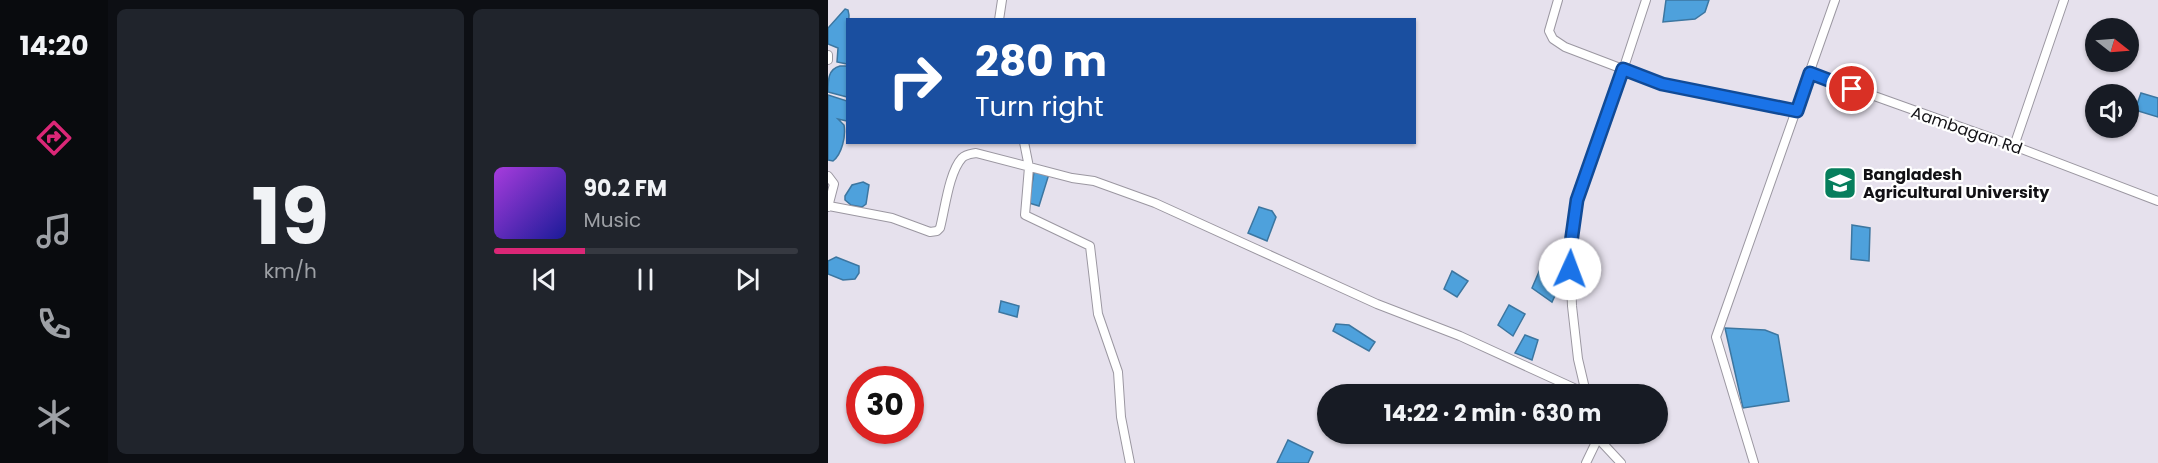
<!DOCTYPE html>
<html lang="en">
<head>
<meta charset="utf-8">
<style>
	body { margin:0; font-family:Poppins,sans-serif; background:#20242c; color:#f1f3f6; height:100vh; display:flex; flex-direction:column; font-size:22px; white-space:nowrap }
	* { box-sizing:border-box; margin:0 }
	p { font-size:20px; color:#9ea1a6 }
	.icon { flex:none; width:33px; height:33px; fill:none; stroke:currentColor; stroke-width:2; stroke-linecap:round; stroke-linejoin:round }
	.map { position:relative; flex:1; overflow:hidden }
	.details { display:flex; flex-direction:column; gap:9px; padding:9px; background:#0d0f14; width:720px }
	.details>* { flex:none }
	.top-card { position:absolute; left:18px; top:18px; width:570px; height:126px; border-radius:0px; box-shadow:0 2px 4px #0004; background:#1a4fa0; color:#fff; overflow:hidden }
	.needle { width:39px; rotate:107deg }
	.fabs { position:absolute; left:1257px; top:18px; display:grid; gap:12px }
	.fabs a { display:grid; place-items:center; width:54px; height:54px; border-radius:50%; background:#171b24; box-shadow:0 2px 4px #0004; font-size:30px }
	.speed { position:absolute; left:18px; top:366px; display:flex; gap:12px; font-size:30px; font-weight:700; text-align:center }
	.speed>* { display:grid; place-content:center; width:78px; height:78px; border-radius:50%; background:#171b24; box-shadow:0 2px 4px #0004; line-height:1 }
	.speed .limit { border:9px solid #d22; background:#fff; color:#111 }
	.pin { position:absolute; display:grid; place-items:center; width:51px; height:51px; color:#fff; margin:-26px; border:3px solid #fff; border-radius:50%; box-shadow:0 2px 6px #0007 }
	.me { position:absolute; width:66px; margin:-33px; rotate:2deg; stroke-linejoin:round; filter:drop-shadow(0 0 4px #0008) }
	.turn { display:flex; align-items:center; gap:21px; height:126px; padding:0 30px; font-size:27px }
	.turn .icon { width:78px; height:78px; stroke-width:2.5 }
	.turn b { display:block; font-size:42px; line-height:51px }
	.details .tile { flex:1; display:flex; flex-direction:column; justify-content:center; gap:9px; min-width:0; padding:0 21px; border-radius:9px; background:#20242c }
	.details .dial { align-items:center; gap:0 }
	.dial b { font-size:78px; line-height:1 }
	.song { display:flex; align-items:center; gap:18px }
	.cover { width:72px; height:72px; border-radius:9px; background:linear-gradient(135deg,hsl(280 70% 55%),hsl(240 70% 35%)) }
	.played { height:6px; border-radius:3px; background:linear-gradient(90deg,#db2777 30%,#363941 30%) }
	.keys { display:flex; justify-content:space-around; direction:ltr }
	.details .tiles { flex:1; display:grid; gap:9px; grid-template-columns:repeat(2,1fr) }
	.trip { position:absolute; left:489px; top:384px; width:351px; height:60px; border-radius:30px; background:#171b24; box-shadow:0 2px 4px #0004; font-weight:700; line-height:60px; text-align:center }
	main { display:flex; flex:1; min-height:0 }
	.tab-bar { display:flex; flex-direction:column; width:108px; justify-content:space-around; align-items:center; background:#090b0e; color:#9ea1a6 }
	.tab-bar .icon { width:42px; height:42px }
	.tab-bar .on { color:#db2777 }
	.tab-bar b { font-size:27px; color:#f1f3f6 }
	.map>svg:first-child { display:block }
	.water { fill:#4ea1dc; stroke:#3c76a0; stroke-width:1.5 }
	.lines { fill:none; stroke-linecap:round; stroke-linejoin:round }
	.minor-casing { stroke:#9b97a1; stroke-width:10 }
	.minor { stroke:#fff; stroke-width:8 }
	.route-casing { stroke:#114b97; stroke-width:15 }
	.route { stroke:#1a73e8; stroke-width:10 }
	.labels { text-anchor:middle; stroke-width:4.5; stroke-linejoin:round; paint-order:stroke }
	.street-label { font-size:16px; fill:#121115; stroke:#fff }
	.poi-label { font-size:16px; font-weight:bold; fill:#121115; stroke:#fff; text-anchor:start }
</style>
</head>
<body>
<main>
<nav class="tab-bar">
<b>14:20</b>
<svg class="icon on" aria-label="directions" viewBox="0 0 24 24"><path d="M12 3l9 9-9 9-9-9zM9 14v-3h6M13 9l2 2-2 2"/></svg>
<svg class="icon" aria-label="music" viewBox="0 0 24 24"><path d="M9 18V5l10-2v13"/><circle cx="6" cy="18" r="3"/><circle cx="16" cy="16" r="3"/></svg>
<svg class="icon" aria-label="phone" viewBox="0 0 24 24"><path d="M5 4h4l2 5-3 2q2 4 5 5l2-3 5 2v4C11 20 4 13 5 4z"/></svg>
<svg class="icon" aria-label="climate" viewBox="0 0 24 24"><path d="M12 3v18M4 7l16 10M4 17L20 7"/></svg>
</nav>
<section class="details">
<div class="tiles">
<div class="tile dial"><b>19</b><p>km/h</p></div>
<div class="tile">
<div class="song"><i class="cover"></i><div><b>90.2 FM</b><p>Music</p></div></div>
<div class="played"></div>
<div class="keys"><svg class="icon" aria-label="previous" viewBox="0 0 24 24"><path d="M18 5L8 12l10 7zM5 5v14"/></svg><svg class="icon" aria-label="pause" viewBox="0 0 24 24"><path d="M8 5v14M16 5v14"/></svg><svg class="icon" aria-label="next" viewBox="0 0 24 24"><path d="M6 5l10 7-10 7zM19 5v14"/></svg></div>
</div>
</div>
</section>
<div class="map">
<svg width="1330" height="463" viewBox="0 0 1330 463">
	<rect width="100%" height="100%" fill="#e6e1ed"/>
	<path class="water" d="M838,0H881L877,12L867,19L835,22Z
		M17,9L20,10L21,15L19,64L9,62L10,48L0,44V28Z
		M12,66H19V97L0,92C0,80 0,69 12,66Z
		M1313,93L1330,98V117L1307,110Z
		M0,95L19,101V121L10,119L16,125C18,136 14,154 5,161L0,160Z
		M206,172L221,174L211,206L201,203Z
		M35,182L41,185L38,204L34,207L23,205L17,200V196L24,185Z
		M431,207L444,211L448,217L439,241L420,233Z
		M1024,225L1042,228L1041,261L1023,259Z
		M8,257L31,266V273L27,279L15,280L0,274V261Z
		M716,260L732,270L735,278L724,302L704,288Z
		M624,271L640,281L629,297L616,289Z
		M173,301L191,306L189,317L171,312Z
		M681,305L697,314L685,336L670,325Z
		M508,324L521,325L547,342L541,351L505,331Z
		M897,328L937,330L950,335L961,401L915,408Z
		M697,335L710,340L704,360L687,353Z
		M460,440L485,452L480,463H449Z"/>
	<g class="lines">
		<defs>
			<path id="minor" d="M730,0L721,31L725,39L737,47L834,84L969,111
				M171,20L174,0
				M0,55V60
				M982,73L1186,146L1330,201
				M196,142L201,167L197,215L262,246L270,314L290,372L293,417L302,463
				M1186,146L1236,0
				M0,176L6,184L0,207
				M1,206L64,218L102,232L109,231L112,228C117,209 121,172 134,158C138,154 143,154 148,153L244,178L266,181L327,203L549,304L632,336L759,394
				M758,393L750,359L744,306L742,251L749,200L775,131L818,0
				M766,434L793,463
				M758,463L770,438
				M926,463L888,337L1007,0"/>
		</defs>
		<use href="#minor" class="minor-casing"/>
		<use href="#minor" class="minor"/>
	</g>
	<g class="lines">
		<defs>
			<path id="route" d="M742,269V250L749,200L795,69L834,84L969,111L982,73L1024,89"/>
		</defs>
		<use href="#route" class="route-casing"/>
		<use href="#route" class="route"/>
	</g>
	<defs>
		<symbol id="university-square" viewBox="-11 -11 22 22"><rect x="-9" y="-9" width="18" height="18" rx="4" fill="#067e5c" stroke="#fff"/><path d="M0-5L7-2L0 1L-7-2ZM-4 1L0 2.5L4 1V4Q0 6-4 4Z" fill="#fff"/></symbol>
	</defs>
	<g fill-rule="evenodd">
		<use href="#university-square" x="993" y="164" width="38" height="38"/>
	</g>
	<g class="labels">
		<g class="street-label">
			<text transform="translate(1139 130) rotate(19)" y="6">Aambagan Rd</text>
		</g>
		<g class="poi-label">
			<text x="1035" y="180">Bangladesh<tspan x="1035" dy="18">Agricultural University</tspan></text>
		</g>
	</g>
</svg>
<div class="fabs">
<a><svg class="needle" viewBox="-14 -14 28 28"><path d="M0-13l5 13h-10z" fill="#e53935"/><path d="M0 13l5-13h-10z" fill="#9ea1a6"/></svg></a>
<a><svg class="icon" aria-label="sound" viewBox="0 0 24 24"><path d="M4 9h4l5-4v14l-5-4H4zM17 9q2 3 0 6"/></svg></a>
</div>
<div class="speed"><div class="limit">30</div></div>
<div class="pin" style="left:1024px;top:89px;background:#d93025"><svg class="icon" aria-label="arrive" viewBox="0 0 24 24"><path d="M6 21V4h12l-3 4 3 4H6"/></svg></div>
<svg class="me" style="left:742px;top:269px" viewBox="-20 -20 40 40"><circle r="19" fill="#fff"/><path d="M0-13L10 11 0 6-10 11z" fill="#1a73e8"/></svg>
<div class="trip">14:22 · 2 min · 630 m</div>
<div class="top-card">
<div class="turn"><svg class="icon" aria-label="right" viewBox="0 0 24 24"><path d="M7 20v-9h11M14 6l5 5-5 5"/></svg><div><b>280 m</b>Turn right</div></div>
</div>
</div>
</main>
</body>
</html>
